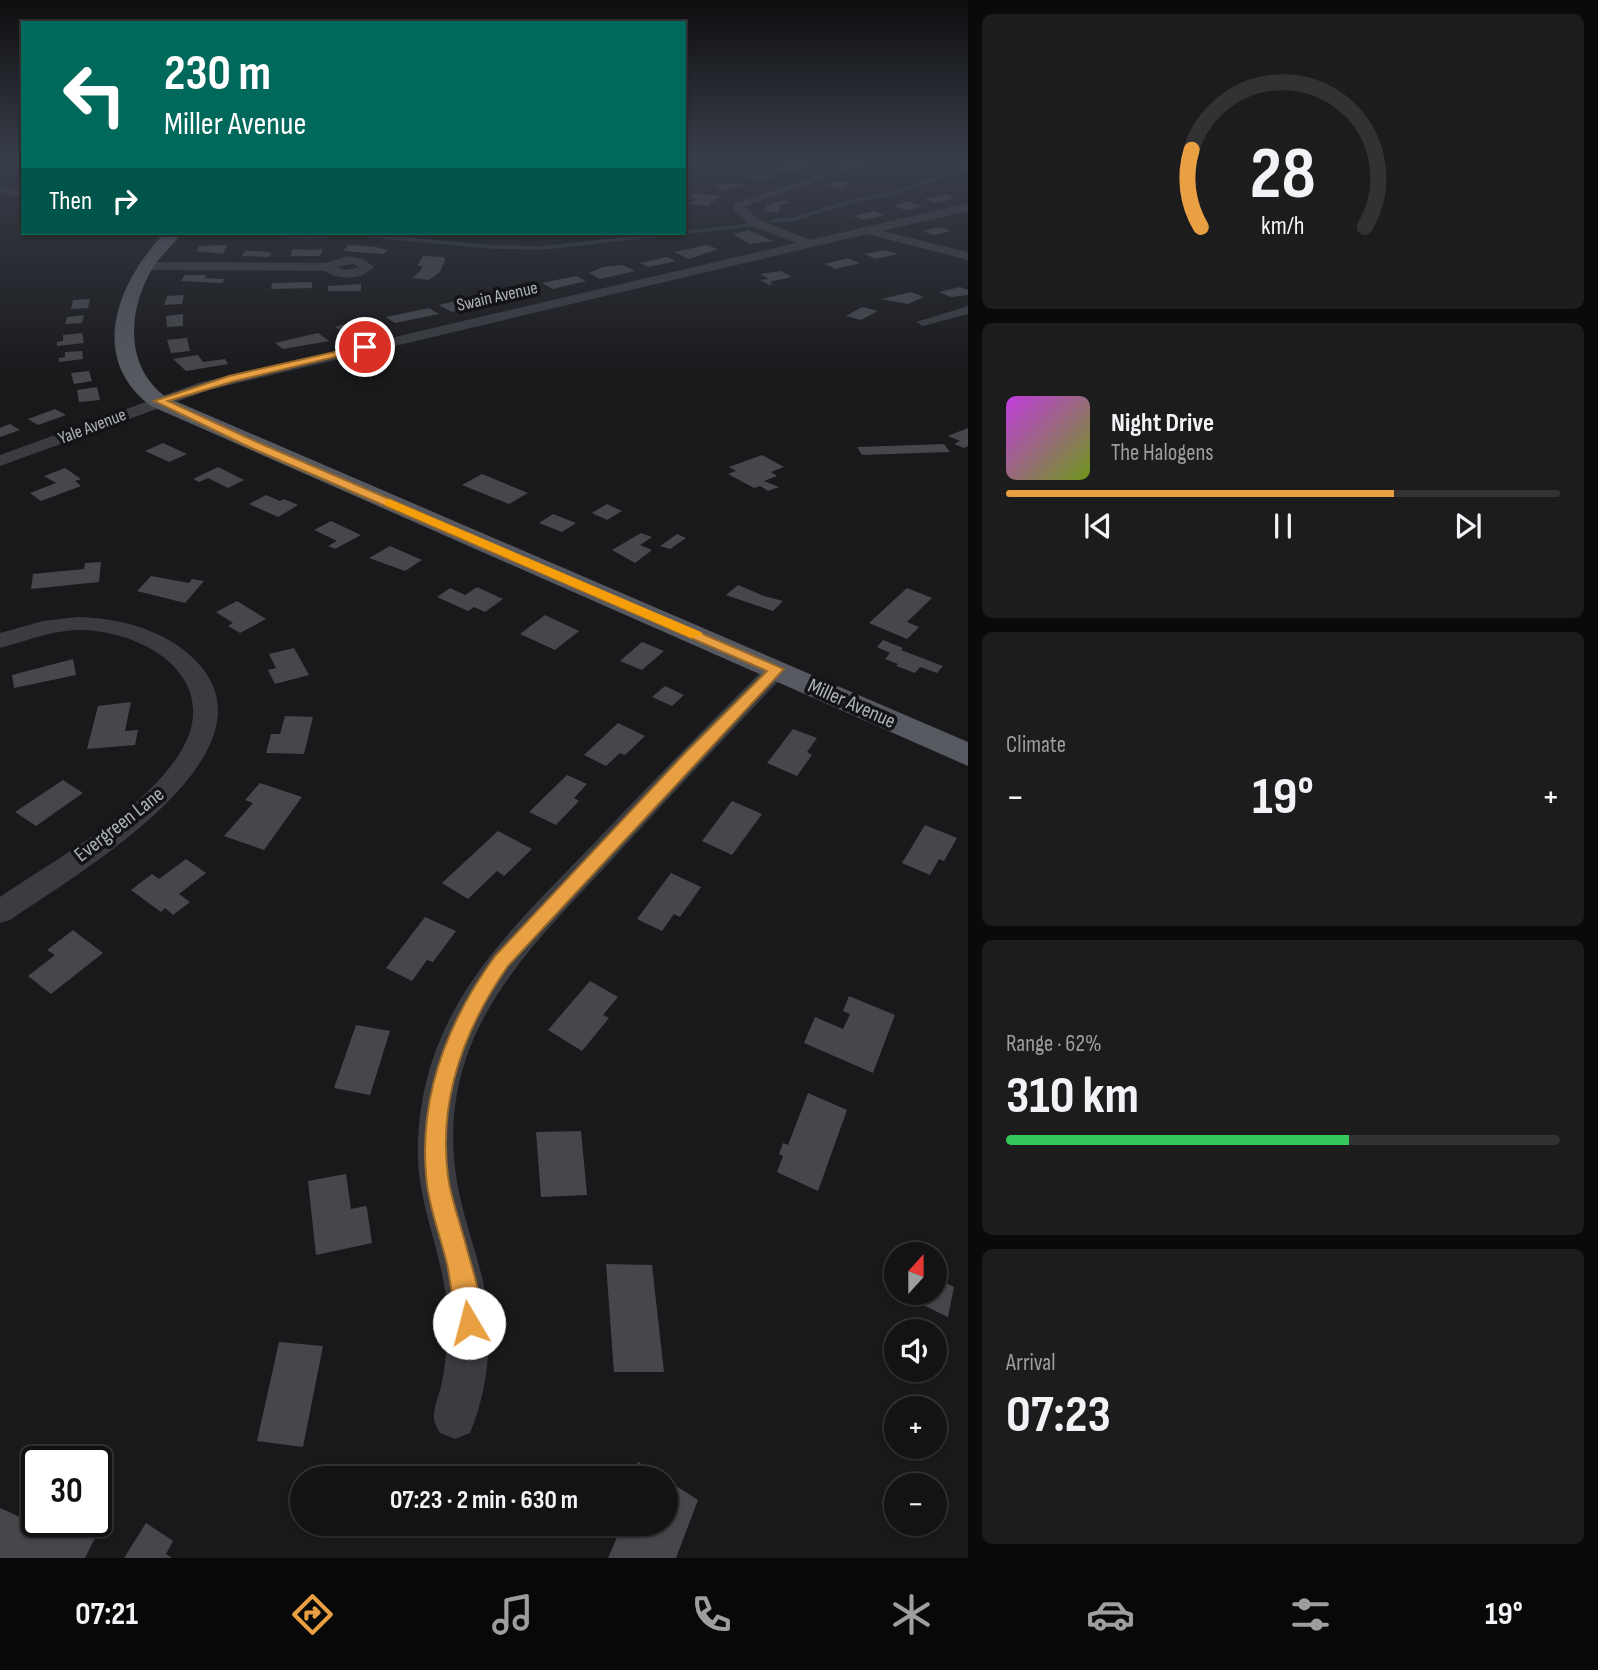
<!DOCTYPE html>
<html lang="en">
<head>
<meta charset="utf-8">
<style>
	body { margin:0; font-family:"Sofia Sans Condensed",sans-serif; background:#1c1c1d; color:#f1f3f6; height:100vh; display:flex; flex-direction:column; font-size:26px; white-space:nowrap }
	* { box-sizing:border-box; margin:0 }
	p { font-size:23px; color:#9d9ea0 }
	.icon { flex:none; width:38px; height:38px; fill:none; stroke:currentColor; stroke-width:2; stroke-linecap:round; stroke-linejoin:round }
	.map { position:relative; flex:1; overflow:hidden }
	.details { display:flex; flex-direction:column; gap:14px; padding:14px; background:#0a0a0b; width:630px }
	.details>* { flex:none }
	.banner { position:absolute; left:21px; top:21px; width:665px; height:214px; border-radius:0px; box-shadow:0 2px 5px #0004,0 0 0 2px #323234; background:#00695c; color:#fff; overflow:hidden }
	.needle { width:46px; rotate:21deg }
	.buttons { position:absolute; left:884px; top:1242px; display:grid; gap:14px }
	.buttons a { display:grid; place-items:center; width:63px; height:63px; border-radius:50%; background:#131314; box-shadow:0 2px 5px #0004,0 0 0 2px #323234; font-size:35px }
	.speed { position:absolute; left:21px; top:1446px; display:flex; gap:14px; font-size:35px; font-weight:700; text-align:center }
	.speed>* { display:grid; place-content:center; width:91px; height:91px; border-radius:50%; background:#131314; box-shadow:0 2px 5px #0004,0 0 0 2px #323234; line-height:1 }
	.speed .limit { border:4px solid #111; border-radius:10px; background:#fff; color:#111 }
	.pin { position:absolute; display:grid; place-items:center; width:60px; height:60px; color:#fff; margin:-30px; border:4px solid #fff; border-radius:50%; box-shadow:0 2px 7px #0007 }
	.me { position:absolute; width:77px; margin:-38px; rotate:352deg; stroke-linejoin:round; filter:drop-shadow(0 0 5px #0008) }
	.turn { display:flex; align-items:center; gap:24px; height:147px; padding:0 28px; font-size:32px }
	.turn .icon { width:91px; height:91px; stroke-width:2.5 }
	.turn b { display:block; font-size:49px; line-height:60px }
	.then { display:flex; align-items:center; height:66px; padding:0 28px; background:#0003; gap:14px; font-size:26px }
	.big { font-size:52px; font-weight:700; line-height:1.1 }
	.details .widget { flex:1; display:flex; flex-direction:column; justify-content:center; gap:10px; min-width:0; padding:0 24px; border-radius:10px; background:#1c1c1d }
	.details .dial { align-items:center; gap:0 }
	.dial svg { height:182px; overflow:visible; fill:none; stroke:#323234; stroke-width:7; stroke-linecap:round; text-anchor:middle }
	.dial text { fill:#f1f3f6; stroke:none }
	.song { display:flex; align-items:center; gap:21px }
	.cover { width:84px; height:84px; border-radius:10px; background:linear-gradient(135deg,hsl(290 70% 55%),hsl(80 70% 35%)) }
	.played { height:7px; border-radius:4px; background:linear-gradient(90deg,#e9a043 70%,#323234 70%) }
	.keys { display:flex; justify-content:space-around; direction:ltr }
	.heat { display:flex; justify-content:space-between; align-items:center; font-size:38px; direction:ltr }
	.charge { height:10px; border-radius:5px; background:linear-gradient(90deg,#34c759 62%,#323234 0) }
	.trip { position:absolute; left:290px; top:1466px; width:388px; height:70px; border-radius:35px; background:#131314; box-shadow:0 2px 5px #0004,0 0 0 2px #323234; font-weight:700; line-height:70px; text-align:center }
	.tabs { display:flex; height:112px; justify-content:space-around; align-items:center; background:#080808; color:#9d9ea0 }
	.tabs .icon { width:49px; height:49px }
	.tabs .on { color:#e9a043 }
	.tabs b { font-size:32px; color:#f1f3f6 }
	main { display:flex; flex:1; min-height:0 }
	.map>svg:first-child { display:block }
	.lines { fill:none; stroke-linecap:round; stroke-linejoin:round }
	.stream { stroke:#2f393f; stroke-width:3.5 }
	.building { fill:#46474b }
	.path { stroke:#404347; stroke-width:2; stroke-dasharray:2 2.5; stroke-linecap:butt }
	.minor { fill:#3a3c40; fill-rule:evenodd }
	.major { fill:#56595f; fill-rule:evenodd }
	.route { fill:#e9a043; stroke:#97682c; stroke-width:2 }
	.slow { fill:#f59e0b }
	.labels { text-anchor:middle; stroke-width:7; stroke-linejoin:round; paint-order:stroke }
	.far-street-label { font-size:18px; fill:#acb2ba; stroke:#141416 }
	.street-label { font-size:21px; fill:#acb2ba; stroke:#141416 }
</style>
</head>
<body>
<main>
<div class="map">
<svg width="968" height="1558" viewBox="0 0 968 1558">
	<rect width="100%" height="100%" fill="#19191b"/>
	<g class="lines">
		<path class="stream" d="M772,221L794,219L856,200L896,193L968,167
			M246,233L308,237L351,234L491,247L542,248L751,225"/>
	</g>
	<path class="building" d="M794,164L805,167L786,173L775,170Z
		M761,173L776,177L761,181L746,177Z
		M839,181L850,183L844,185L850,187L842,189L825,185Z
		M721,183H736L747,185L724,191L713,188L719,187L713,185Z
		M695,193L720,196L708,206L690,204L697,198L690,197Z
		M946,194L956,198L935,203L924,199Z
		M782,200L791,202L778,206H781L778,213L764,211L767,205Z
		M907,201L923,206L905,210L894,206Z
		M875,211L885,215L864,220L853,216Z
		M940,227L951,231L934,235L922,231Z
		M748,230L773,241L750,244L733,234Z
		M227,245L223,254L196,251L199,246Z
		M348,245L376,247L388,250L384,254L343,251Z
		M707,245L718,249L689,259L674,252Z
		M293,249L309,250L323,249L320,256H290Z
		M885,250L897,254L876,259L864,254Z
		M245,251H261L272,253L269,257L242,256Z
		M423,256L444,257L445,260L440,272L429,280L412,278L420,271L423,266H417Z
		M667,257L676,261L649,267L640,263Z
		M848,258L860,263L836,269L824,264Z
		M623,265L635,271L600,279L589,273L603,267Z
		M781,271L792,277L769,282L773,284L769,285L760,280L769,279L760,274Z
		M185,275H206L205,278L225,279L222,283L181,281Z
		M576,276L586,281L553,289L542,283Z
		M312,282V288L271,289L272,283Z
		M361,284V291H328V286Z
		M529,286L540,292L501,300L491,294Z
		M960,287L968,290V295L951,297L939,292Z
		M911,292L924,297L908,304L881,299Z
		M184,295L182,304L164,305L167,296Z
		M475,296L488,303L452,312L439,305Z
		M90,299L88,308L71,309L73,300Z
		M862,307L878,311L861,320L846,316Z
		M429,308L439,314L395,323L386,317Z
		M183,314V326L167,327L166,316Z
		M84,315L82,323L65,324L67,317Z
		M366,318L381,326L350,335L335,327Z
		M82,333L84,343L57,346V342L63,341V335Z
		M318,333L329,341L283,349L275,343Z
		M187,338L190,351L171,353L167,340Z
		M82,351L83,359L59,362V358L65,357V352Z
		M198,355L203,362L225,359L228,364L186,371L173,359Z
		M89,371L92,381L74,384L71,373Z
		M97,387L100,400L79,402L77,390Z
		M55,409L66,415L38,425L28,419Z
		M10,424L20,430L0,437V428Z
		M968,428V446L964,448L954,444L960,441L948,436Z
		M163,443L187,454L169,462L145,451Z
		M944,444L950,452L862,455L857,447Z
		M762,455L784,467L771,472L777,476L764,481L779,487L768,491L760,486L754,488L728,474L736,471L729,467Z
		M218,467L244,480L228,488L208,478L199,482L193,479Z
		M65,468L81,479L75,481L81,486L41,501L30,493L56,483L44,476Z
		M482,474L528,493L509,504L462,485Z
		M266,495L280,501L284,499L298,505L278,517L249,504Z
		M607,504L622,511L607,520L592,513Z
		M553,514L576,523L562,532L539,523Z
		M331,521L361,535L335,549L328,546L337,541L314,530Z
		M641,533L652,537L640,545L652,550L635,563L612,550Z
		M677,534L686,538L670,549L660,546Z
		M390,546L422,560L405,571L369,558Z
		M101,562L99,582L31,589L33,574L84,569L85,563Z
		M151,576L189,583L192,579L204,581L185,603L137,591Z
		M738,585L764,596L783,601L773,611L726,595Z
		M477,587L503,599L485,612L474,607L468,611L437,597L450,588L465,595Z
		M907,588L932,598L907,622L919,627L907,639L869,623Z
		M237,601L266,619L240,633L228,626L233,623L216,612Z
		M545,615L579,631L555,650L520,634Z
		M883,640L903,648L901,650L943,666L937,673L920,667L915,673L896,666L898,664L885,659L890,653L877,647Z
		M642,642L664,651L642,670L620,661Z
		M294,648L309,675L275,684L268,670L276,668L269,654Z
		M73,659L76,675L14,688L12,675Z
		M665,686L684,695L672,706L652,697Z
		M131,702L125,731L138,730L135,745L87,749L98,706Z
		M285,716L313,717L304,754L266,753L271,734H280Z
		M618,723L645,736L625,755L620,753L606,766L584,755Z
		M793,729L817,738L807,752L812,755L797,776L767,763Z
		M567,775L587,784L574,798L579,801L556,825L529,812Z
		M63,780L83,793L36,826L15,812Z
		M260,783L302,797L264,850L224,836L253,803L245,800Z
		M732,801L762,814L732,855L702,841Z
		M925,825L957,838L944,861L939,859L930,875L902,863Z
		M498,831L532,849L504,876L497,871L468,899L442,883Z
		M186,859L206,873L179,894L190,902L173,915L165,908L161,912L131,890L152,874L159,879Z
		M671,873L701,887L680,917L674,914L662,931L637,919Z
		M425,917L456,931L433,962L427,960L412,981L386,968Z
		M73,930L103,953L51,994L28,976L55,955L47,950Z
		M590,981L618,997L603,1015L609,1018L582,1051L548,1030Z
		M849,996L895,1015L873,1073L804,1043L815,1017L843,1029L850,1014L843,1011Z
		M356,1025L390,1031L370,1095L334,1088Z
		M808,1093L847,1110L818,1191L777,1172L783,1156L779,1154L783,1143L788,1145Z
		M581,1131L587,1195L541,1197L536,1132Z
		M346,1174L351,1209L366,1206L367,1209L372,1243L316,1255L308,1181Z
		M606,1264L652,1265L664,1372H614Z
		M934,1277L954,1287L948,1317L923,1305L926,1293H934Z
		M279,1342L323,1346L303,1447L257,1441Z
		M638,1462L664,1479H630Z
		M667,1480L698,1500L676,1558H608L622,1526L620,1524H667Z
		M37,1506V1521H95L102,1524L85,1558H0V1508L29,1521Z
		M146,1523L173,1541L166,1554L172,1558H124Z"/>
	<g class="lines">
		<path class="path" d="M0,164L23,166"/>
		<path class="minor" d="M860,160H877L744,207L758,219L810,240L968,203V211L882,231L968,252V260L867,234L209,390L0,466V455L198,383L796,243L750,225L734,210L733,204Z
			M0,186L23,191V198L0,192Z
			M348,256L363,259L374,267C361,280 340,281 325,271L145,270L138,266L145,262L325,263ZM353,264L359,267L347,270L336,267Z
			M968,306V314L923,326L916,322Z
			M77,617C121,618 167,630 198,663C283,756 72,877 10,920L0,923V897C57,858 136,816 176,759C229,683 149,630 78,630C50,631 26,641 0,648V633L43,621Z
			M777,662L785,664L789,669L785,674C729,733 674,792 619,852C535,944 444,1022 454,1158C457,1200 472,1237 482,1277C494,1326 490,1386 470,1433L455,1439L440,1433C438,1429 434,1423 434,1418C433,1408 440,1393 442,1382C447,1355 450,1326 446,1298C440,1245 415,1197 418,1143C423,1005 511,930 599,838C655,779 711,721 769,664Z"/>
		<path class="major" d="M165,233H182C173,245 162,254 154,266C128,307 123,366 166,397L968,742V766L151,406C86,358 119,279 165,233Z"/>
	</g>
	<linearGradient id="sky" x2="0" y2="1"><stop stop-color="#0e0e0f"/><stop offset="0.42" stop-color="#383e4a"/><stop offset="1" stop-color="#383e4a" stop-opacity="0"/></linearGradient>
	<rect width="968" height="379" fill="url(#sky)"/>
	<path class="route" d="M365,345L368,349L235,381L168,401L257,442L784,669L508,966C464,1029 438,1098 448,1176C451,1200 461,1225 467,1249C473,1272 487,1309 478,1332L469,1336L460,1332C452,1311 452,1286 447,1264C440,1235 428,1204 426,1175C419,1093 448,1021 495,956L685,753L767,671L249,447L154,401L229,376Z"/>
	<path class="slow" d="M389,499L701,632L703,635L691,638L385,505V500Z"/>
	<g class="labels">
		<g class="far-street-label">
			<text transform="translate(497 296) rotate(-13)" y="6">Swain Avenue</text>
			<text transform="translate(92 426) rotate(-21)" y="6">Yale Avenue</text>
		</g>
		<g class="street-label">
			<text transform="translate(852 703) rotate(24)" y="7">Miller Avenue</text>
			<text transform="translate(119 824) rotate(-38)" y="7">Evergreen Lane</text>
		</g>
	</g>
</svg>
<div class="buttons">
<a><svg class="needle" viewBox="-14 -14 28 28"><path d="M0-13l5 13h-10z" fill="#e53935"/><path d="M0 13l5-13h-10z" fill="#9d9ea0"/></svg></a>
<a><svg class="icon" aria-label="sound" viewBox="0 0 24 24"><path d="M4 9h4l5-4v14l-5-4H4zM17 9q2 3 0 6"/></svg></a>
<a>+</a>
<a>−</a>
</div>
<div class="speed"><div class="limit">30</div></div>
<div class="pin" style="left:365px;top:347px;background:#d93025"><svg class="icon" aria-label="arrive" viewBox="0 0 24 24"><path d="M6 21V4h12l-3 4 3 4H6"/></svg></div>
<svg class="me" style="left:469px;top:1323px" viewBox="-20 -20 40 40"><circle r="19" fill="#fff"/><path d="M0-13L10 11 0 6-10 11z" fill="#e9a043"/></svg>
<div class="trip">07:23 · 2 min · 630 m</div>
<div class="banner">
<div class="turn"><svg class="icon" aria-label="left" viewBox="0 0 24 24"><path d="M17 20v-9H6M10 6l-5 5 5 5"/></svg><div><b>230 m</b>Miller Avenue</div></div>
<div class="then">Then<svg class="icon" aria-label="right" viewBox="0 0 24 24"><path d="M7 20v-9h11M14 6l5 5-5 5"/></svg></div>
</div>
</div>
<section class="details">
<div class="widget dial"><svg viewBox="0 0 100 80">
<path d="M14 69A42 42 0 1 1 86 69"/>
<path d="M14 69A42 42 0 0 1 10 35" stroke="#e9a043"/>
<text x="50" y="56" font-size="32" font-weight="700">28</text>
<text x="50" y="72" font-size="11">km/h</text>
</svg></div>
<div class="widget">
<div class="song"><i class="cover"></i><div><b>Night Drive</b><p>The Halogens</p></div></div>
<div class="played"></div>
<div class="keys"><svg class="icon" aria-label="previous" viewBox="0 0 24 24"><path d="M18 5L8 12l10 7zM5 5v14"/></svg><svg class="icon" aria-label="pause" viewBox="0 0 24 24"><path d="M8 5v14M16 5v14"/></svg><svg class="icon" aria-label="next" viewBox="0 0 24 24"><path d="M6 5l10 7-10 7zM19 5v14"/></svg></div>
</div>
<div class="widget"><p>Climate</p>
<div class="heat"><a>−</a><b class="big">19°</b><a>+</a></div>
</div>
<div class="widget"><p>Range · 62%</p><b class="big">310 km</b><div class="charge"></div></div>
<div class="widget"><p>Arrival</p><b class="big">07:23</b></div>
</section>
</main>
<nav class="tabs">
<b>07:21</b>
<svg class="icon on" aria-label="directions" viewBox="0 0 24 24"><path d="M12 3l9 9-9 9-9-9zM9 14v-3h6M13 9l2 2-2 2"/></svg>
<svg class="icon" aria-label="music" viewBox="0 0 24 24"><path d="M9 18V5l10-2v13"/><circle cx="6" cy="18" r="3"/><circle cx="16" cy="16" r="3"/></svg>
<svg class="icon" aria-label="phone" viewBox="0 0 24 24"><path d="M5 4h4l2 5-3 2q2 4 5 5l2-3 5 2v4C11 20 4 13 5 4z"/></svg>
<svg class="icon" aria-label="climate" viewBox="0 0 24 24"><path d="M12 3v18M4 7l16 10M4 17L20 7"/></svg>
<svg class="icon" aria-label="car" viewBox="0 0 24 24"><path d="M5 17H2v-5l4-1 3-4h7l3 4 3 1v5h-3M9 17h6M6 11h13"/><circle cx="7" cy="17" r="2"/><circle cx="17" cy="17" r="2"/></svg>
<svg class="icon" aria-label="filters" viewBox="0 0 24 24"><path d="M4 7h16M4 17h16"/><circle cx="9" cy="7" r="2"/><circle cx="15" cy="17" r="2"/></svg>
<b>19°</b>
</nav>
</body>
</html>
